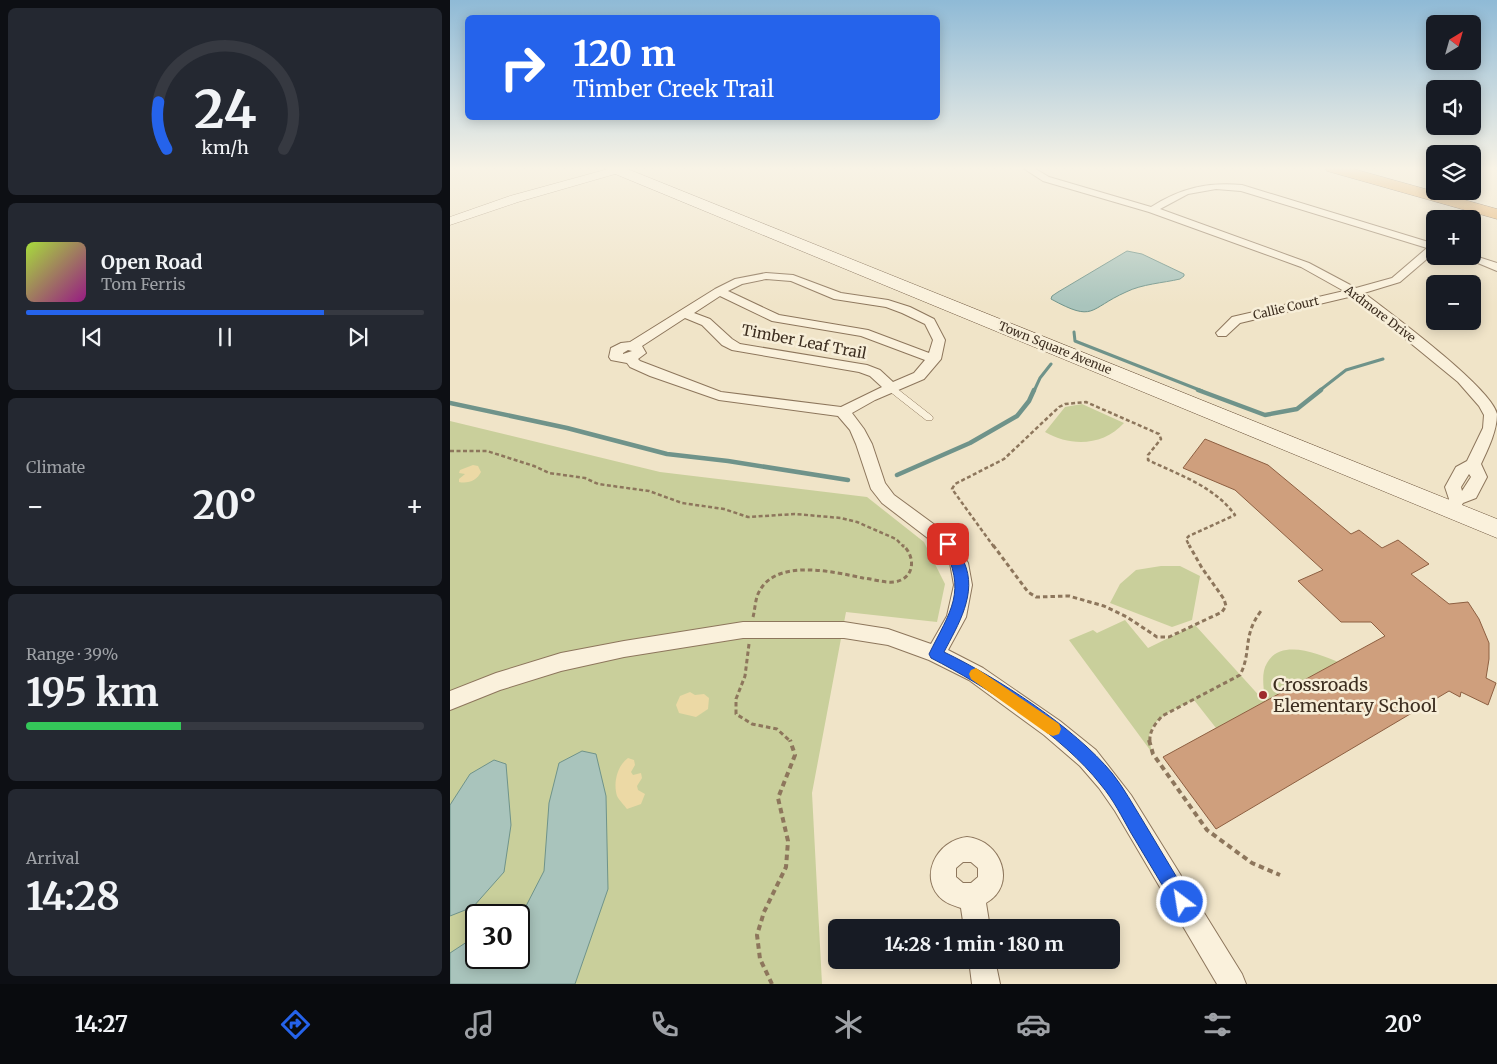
<!DOCTYPE html>
<html lang="en">
<head>
<meta charset="utf-8">
<style>
	body { margin:0; font-family:Merriweather,serif; background:#242831; color:#f1f3f6; height:100vh; display:flex; flex-direction:column; font-size:19px; white-space:nowrap }
	* { box-sizing:border-box; margin:0 }
	p { font-size:16px; color:#9ea1a6 }
	.icon { flex:none; width:28px; height:28px; fill:none; stroke:currentColor; stroke-width:2; stroke-linecap:round; stroke-linejoin:round }
	.map { position:relative; flex:1; overflow:hidden }
	.drawer { display:flex; flex-direction:column; gap:8px; padding:8px; background:#0d0f14; width:450px }
	.drawer>* { flex:none }
	.top-card { position:absolute; left:15px; top:15px; width:475px; height:105px; border-radius:8px; box-shadow:0 2px 12px #0003; background:#2563eb; color:#fff; overflow:hidden }
	.needle { width:32px; rotate:37deg }
	.controls { position:absolute; left:976px; top:15px; display:grid; gap:10px }
	.controls a { display:grid; place-items:center; width:55px; height:55px; border-radius:8px; background:#171b24; box-shadow:0 2px 12px #0003; font-size:25px }
	.speed { position:absolute; left:15px; top:904px; display:flex; gap:10px; font-size:25px; font-weight:700; text-align:center }
	.speed>* { display:grid; place-content:center; width:65px; height:65px; border-radius:50%; background:#171b24; box-shadow:0 2px 12px #0003; line-height:1 }
	.speed .limit { border:2px solid #111; border-radius:8px; background:#fff; color:#111 }
	.pin { position:absolute; display:grid; place-items:center; width:42px; height:42px; color:#fff; margin:-21px; border-radius:10px; box-shadow:0 2px 8px #0006 }
	.me { position:absolute; width:55px; margin:-28px; rotate:329deg; stroke-linejoin:round; filter:drop-shadow(0 0 4px #0008) }
	.turn { display:flex; align-items:center; gap:18px; height:105px; padding:0 25px; font-size:22px }
	.turn .icon { width:65px; height:65px; stroke-width:2.5 }
	.turn b { display:block; font-size:35px; line-height:42px }
	.big { font-size:38px; font-weight:700; line-height:1.1 }
	.drawer .tile { flex:1; display:flex; flex-direction:column; justify-content:center; gap:8px; min-width:0; padding:0 18px; border-radius:8px; background:#242831 }
	.drawer .dial { align-items:center; gap:0 }
	.dial svg { height:130px; overflow:visible; fill:none; stroke:#363941; stroke-width:7; stroke-linecap:round; text-anchor:middle }
	.dial text { fill:#f1f3f6; stroke:none }
	.song { display:flex; align-items:center; gap:15px }
	.cover { width:60px; height:60px; border-radius:8px; background:linear-gradient(135deg,hsl(80 70% 55%),hsl(310 70% 35%)) }
	.played { height:5px; border-radius:2px; background:linear-gradient(90deg,#2563eb 75%,#363941 75%) }
	.keys { display:flex; justify-content:space-around; direction:ltr }
	.heat { display:flex; justify-content:space-between; align-items:center; font-size:28px; direction:ltr }
	.charge { height:8px; border-radius:4px; background:linear-gradient(90deg,#34c759 39%,#363941 0) }
	.trip { position:absolute; left:378px; top:919px; width:292px; height:50px; border-radius:8px; background:#171b24; box-shadow:0 2px 12px #0003; font-weight:700; line-height:50px; text-align:center }
	.menu { display:flex; height:80px; justify-content:space-around; align-items:center; background:#090b0e; color:#9ea1a6 }
	.menu .icon { width:35px; height:35px }
	.menu .selected { color:#2563eb }
	.menu b { font-size:22px; color:#f1f3f6 }
	main { display:flex; flex:1; min-height:0 }
	.map>svg:first-child { display:block }
	.green { fill:#c9cf9b; fill-rule:evenodd }
	.sand { fill:#ecd9a5 }
	.water { fill:#a9c4bc; stroke:#6f938a }
	.lines { fill:none; stroke-linecap:round; stroke-linejoin:round }
	.stream-far1 { stroke:#6f938a; stroke-width:3 }
	.stream { stroke:#6f938a; stroke-width:4.5 }
	.building { fill:#cf9f7d; stroke:#8d5f41 }
	.service-casing { stroke:#8d765c; stroke-width:1 }
	.minor-casing { stroke:#8d765c; stroke-width:2 }
	.tertiary-casing { stroke:#8d765c; stroke-width:1 }
	.secondary-casing { stroke:#6f573f; stroke-width:1 }
	.motorway-casing { stroke:#5b4430; stroke-width:1 }
	.path-far2 { stroke:#8d765c; stroke-width:2.5; stroke-dasharray:4 2.5; stroke-linecap:butt }
	.path-far1 { stroke:#8d765c; stroke-width:3; stroke-dasharray:4.5 3; stroke-linecap:butt }
	.path { stroke:#8d765c; stroke-width:4; stroke-dasharray:5.5 4; stroke-linecap:butt }
	.service { fill:#faf1dc; fill-rule:evenodd }
	.minor { fill:#faf1dc; fill-rule:evenodd }
	.tertiary { fill:#faf1dc; fill-rule:evenodd }
	.secondary { fill:#faf1dc; fill-rule:evenodd }
	.motorway { fill:#e0a458; fill-rule:evenodd }
	.route { fill:#2563eb; stroke:#184099 }
	.slow { fill:#f59e0b }
	.poi-dot { fill:#9e2a2b; stroke:#f7eed8; stroke-width:2 }
	.labels { text-anchor:middle; stroke-width:5; stroke-linejoin:round; paint-order:stroke }
	.far-street-label { font-size:12px; fill:#3d2e20; stroke:#f7eed8 }
	.street-label { font-size:15px; fill:#3d2e20; stroke:#f7eed8 }
	.near-poi-label { font-size:18px; fill:#3d2e20; stroke:#f7eed8; text-anchor:start }
</style>
</head>
<body>
<main>
<section class="drawer">
<div class="tile dial"><svg viewBox="0 0 100 80">
<path d="M14 69A42 42 0 1 1 86 69"/>
<path d="M14 69A42 42 0 0 1 9 40" stroke="#2563eb"/>
<text x="50" y="56" font-size="32" font-weight="700">24</text>
<text x="50" y="72" font-size="11">km/h</text>
</svg></div>
<div class="tile">
<div class="song"><i class="cover"></i><div><b>Open Road</b><p>Tom Ferris</p></div></div>
<div class="played"></div>
<div class="keys"><svg class="icon" aria-label="previous" viewBox="0 0 24 24"><path d="M18 5L8 12l10 7zM5 5v14"/></svg><svg class="icon" aria-label="pause" viewBox="0 0 24 24"><path d="M8 5v14M16 5v14"/></svg><svg class="icon" aria-label="next" viewBox="0 0 24 24"><path d="M6 5l10 7-10 7zM19 5v14"/></svg></div>
</div>
<div class="tile"><p>Climate</p>
<div class="heat"><a>−</a><b class="big">20°</b><a>+</a></div>
</div>
<div class="tile"><p>Range · 39%</p><b class="big">195 km</b><div class="charge"></div></div>
<div class="tile"><p>Arrival</p><b class="big">14:28</b></div>
</section>
<div class="map">
<svg width="1047" height="984" viewBox="0 0 1047 984">
	<rect width="100%" height="100%" fill="#f0e4c8"/>
	<path class="green" d="M632,404L674,423C653,446 621,447 595,432L615,407Z
		M0,421L210,472L417,497L474,542L495,584L487,622L396,612L362,793L372,984H0ZM26,915H69V958H26Z
		M711,566H730L750,576L742,620L722,627L660,603L670,584L686,570Z
		M675,620L698,648L745,625L814,701C815,690 810,674 817,663C831,638 869,654 888,662L766,728L744,700C728,708 700,717 699,738C699,743 702,750 703,754L619,640L643,630L647,633Z"/>
	<path class="sand" d="M23,465L28,466L31,472C27,480 19,484 9,482V479L15,474L9,473L10,470Z
		M240,692L245,695L254,694L259,698L258,709L246,717L229,713L226,705L230,696Z
		M178,758L184,760L185,765L181,772L183,775L191,773L192,778L187,786L188,790L195,794L191,804L177,809C174,805 169,800 167,796C163,783 167,766 178,758Z"/>
	<path class="water" d="M677,251L692,254L734,274V276L730,279C713,283 692,284 676,292C638,309 645,323 601,299L602,296L608,292Z
		M132,751L146,754L156,796L158,889L125,984H0V953L26,936V958H69V915H63L75,908L94,871L99,803L109,763Z
		M44,760L56,764L61,825L54,872L23,907L0,916V805L20,774Z"/>
	<g class="lines">
		<path class="stream-far1" d="M624,332L625,341L752,391
			M584,391L590,378L601,364
			M869,391L896,370L933,359"/>
		<path class="stream" d="M748,390L815,415L847,409L871,390
			M0,403L117,428L217,454L278,461L398,480
			M447,475L520,443L567,416L579,401L584,390"/>
	</g>
	<path class="building" d="M755,439L818,465L901,534L909,530L932,548L948,540L979,564L961,574L999,604L1018,602L1029,619L1039,643V659L1036,678L1046,683L1038,705L1011,692L1010,697L999,691L766,829L713,757L935,636L921,622H891L848,581L873,570L785,490L733,468Z"/>
	<g class="lines">
		<defs>
			<path id="service" d="M439,387H445L482,416L483,418L482,420H476L439,391L438,389Z"/>
			<path id="minor" d="M573,168H584L599,177L701,207C731,188 757,182 792,185L985,244V252L950,282L914,293C939,312 1042,388 1047,414C1047,431 1038,449 1031,464L1037,477L1026,498L1013,503L1008,512L1002,514L996,512L994,508L999,499L995,487L1006,467L1017,461L1033,428L1034,415L1029,406L1008,382L903,296L790,323L776,336H768L766,333L782,317L894,291L851,267L699,212L593,181ZM766,189L791,191L977,248L942,278L906,288L859,263L710,209L738,194ZM1019,474L1021,477L1012,491L1011,487Z
				M1022,255L1047,263V271L1011,256H1022Z
				M316,273L343,275L391,293L438,300L460,307L484,319L495,340L491,359L474,379L425,400L402,413L414,429L422,444L435,483L444,495L504,539L518,563L522,585L516,617L498,650L533,668L610,721L646,750L681,795L792,974L796,984H767L665,811L649,788L630,766L594,735L519,680L479,660L438,645L394,638H293L174,657L111,671L50,690L0,710V691L46,673L111,653L174,641L293,622H394L438,629L481,644L497,616L504,585L500,563L492,549L432,503L421,489L406,444L400,430L388,416L269,400L200,376L180,367L177,363L161,360L159,357L161,348L171,343L180,342L265,289L285,279ZM316,279L341,281L384,299L436,307L452,313L475,324L483,340L479,353L418,330L329,315L278,291L292,284ZM270,296L322,321L411,336L475,360L464,373L443,382L430,370L417,365L290,344L282,339L260,319L244,313ZM235,318L252,325L272,345L282,350L409,372L420,376L432,387L391,407L271,392L190,361L188,359L196,353L192,346ZM178,350L182,351L173,354V353Z
				M517,837C551,840 568,885 536,903L540,928H514L511,908C505,906 498,904 493,900C467,879 486,840 517,837ZM513,862H521L528,868V877L521,883H513L506,877V868Z
				M519,960H545L550,984H522Z"/>
			<path id="tertiary" d="M162,168H180L179,170L68,202L0,225V217L60,196Z"/>
			<path id="secondary" d="M157,168H175L1047,519V538L158,171Z"/>
			<path id="motorway" d="M875,168H900L1047,209V219L877,171Z"/>
		</defs>
		<use href="#service" class="service-casing"/>
		<use href="#minor" class="minor-casing"/>
		<use href="#tertiary" class="tertiary-casing"/>
		<use href="#secondary" class="secondary-casing"/>
		<use href="#motorway" class="motorway-casing"/>
		<path class="path-far2" d="M0,451H37L84,466L99,473L135,478L148,484L199,491L232,503L274,509L298,517L345,514L391,518L407,522L446,539L454,547
			M544,547L502,489L505,484L554,459L609,407L615,404L636,402L709,434L711,439L698,455V460C729,475 764,486 785,515L739,536L736,539L740,547"/>
		<path class="path-far1" d="M543,545L578,592L586,597L619,596L654,606L677,617L707,637H719L772,612L776,606L774,599L752,568L739,545
			M303,617C305,610 305,601 308,594C324,557 384,572 413,578C423,579 434,583 444,582C465,579 466,557 453,545
			M299,644L295,676L286,699V714L302,724L327,729L340,741
			M700,741C699,731 706,723 712,716L790,675C802,652 792,636 811,611"/>
		<path class="path" d="M699,740L703,754L757,830L802,863L830,875
			M322,984L310,959L307,935L314,912L336,867L338,841L328,798L345,755L340,740"/>
		<use href="#service" class="service"/>
		<use href="#minor" class="minor"/>
		<use href="#tertiary" class="tertiary"/>
		<use href="#secondary" class="secondary"/>
		<use href="#motorway" class="motorway"/>
	</g>
	<linearGradient id="sky" x2="0" y2="1"><stop stop-color="#8fbad6"/><stop offset="0.55" stop-color="#f8f3e6"/><stop offset="1" stop-color="#f8f3e6" stop-opacity="0"/></linearGradient>
	<rect width="1047" height="306" fill="url(#sky)"/>
	<path class="route" d="M498,540L503,541C507,548 511,555 514,562C528,593 508,625 494,652C548,678 624,727 662,773C674,788 683,805 693,821C708,846 723,871 738,896L741,902L738,908L732,911L726,908C711,883 696,858 681,833C672,817 663,799 651,785C613,736 536,686 481,658L479,654C500,611 518,592 492,544L494,541Z"/>
	<path class="slow" d="M526,668L609,724L611,729L609,734L603,736L598,734L521,679L519,674L521,670Z"/>
	<circle class="poi-dot" cx="813" cy="695" r="5"/>
	<g class="labels">
		<g class="far-street-label">
			<text transform="translate(836 308) rotate(-13)" y="4">Callie Court</text>
			<text transform="translate(930 314) rotate(37)" y="4">Ardmore Drive</text>
			<text transform="translate(605 348) rotate(22)" y="4">Town Square Avenue</text>
		</g>
		<g class="street-label">
			<text transform="translate(354 342) rotate(11)" y="5">Timber Leaf Trail</text>
		</g>
		<g class="near-poi-label">
			<text x="823" y="691">Crossroads<tspan x="823" dy="21">Elementary School</tspan></text>
		</g>
	</g>
</svg>
<div class="controls">
<a><svg class="needle" viewBox="-14 -14 28 28"><path d="M0-13l5 13h-10z" fill="#e53935"/><path d="M0 13l5-13h-10z" fill="#9ea1a6"/></svg></a>
<a><svg class="icon" aria-label="sound" viewBox="0 0 24 24"><path d="M4 9h4l5-4v14l-5-4H4zM17 9q2 3 0 6"/></svg></a>
<a><svg class="icon" aria-label="layers" viewBox="0 0 24 24"><path d="M12 4l9 5-9 5-9-5zM3 14l9 5 9-5"/></svg></a>
<a>+</a>
<a>−</a>
</div>
<div class="speed"><div class="limit">30</div></div>
<div class="pin" style="left:498px;top:544px;background:#d93025"><svg class="icon" aria-label="arrive" viewBox="0 0 24 24"><path d="M6 21V4h12l-3 4 3 4H6"/></svg></div>
<svg class="me" style="left:732px;top:902px" viewBox="-20 -20 40 40"><circle r="17" fill="#2563eb" stroke="#fff" stroke-width="3"/><path d="M0-11L8 9 0 5-8 9z" fill="#fff"/></svg>
<div class="trip">14:28 · 1 min · 180 m</div>
<div class="top-card">
<div class="turn"><svg class="icon" aria-label="right" viewBox="0 0 24 24"><path d="M7 20v-9h11M14 6l5 5-5 5"/></svg><div><b>120 m</b>Timber Creek Trail</div></div>
</div>
</div>
</main>
<nav class="menu">
<b>14:27</b>
<svg class="icon selected" aria-label="directions" viewBox="0 0 24 24"><path d="M12 3l9 9-9 9-9-9zM9 14v-3h6M13 9l2 2-2 2"/></svg>
<svg class="icon" aria-label="music" viewBox="0 0 24 24"><path d="M9 18V5l10-2v13"/><circle cx="6" cy="18" r="3"/><circle cx="16" cy="16" r="3"/></svg>
<svg class="icon" aria-label="phone" viewBox="0 0 24 24"><path d="M5 4h4l2 5-3 2q2 4 5 5l2-3 5 2v4C11 20 4 13 5 4z"/></svg>
<svg class="icon" aria-label="climate" viewBox="0 0 24 24"><path d="M12 3v18M4 7l16 10M4 17L20 7"/></svg>
<svg class="icon" aria-label="car" viewBox="0 0 24 24"><path d="M5 17H2v-5l4-1 3-4h7l3 4 3 1v5h-3M9 17h6M6 11h13"/><circle cx="7" cy="17" r="2"/><circle cx="17" cy="17" r="2"/></svg>
<svg class="icon" aria-label="filters" viewBox="0 0 24 24"><path d="M4 7h16M4 17h16"/><circle cx="9" cy="7" r="2"/><circle cx="15" cy="17" r="2"/></svg>
<b>20°</b>
</nav>
</body>
</html>
